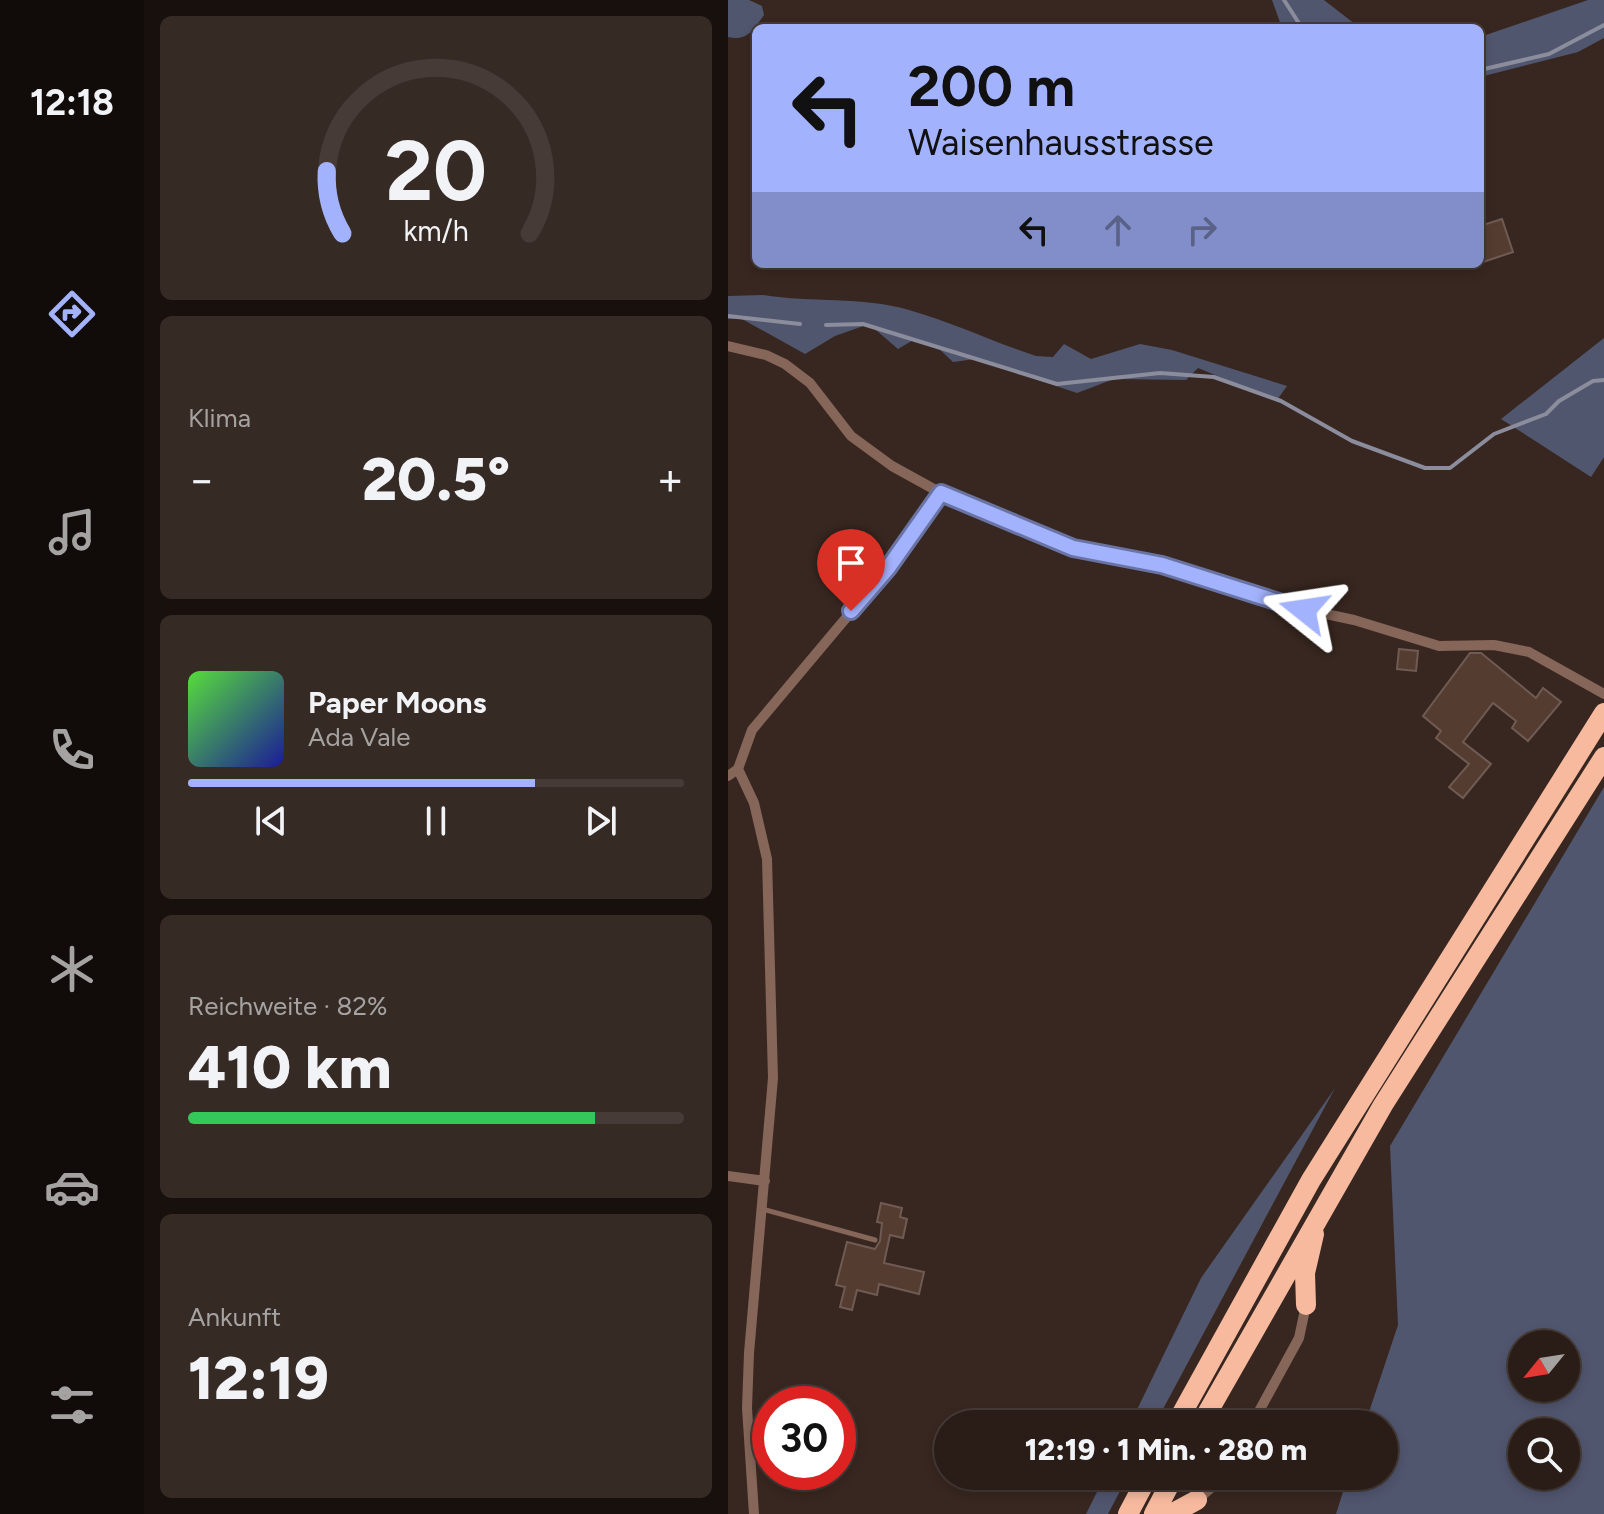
<!DOCTYPE html>
<html lang="de">
<head>
<meta charset="utf-8">
<style>
	body { margin:0; font-family:Figtree,sans-serif; background:#362a25; color:#f1f3f6; height:100vh; display:flex; flex-direction:column; font-size:30px; white-space:nowrap }
	* { box-sizing:border-box; margin:0 }
	p { font-size:26px; color:#a5a2a2 }
	.icon { flex:none; width:44px; height:44px; fill:none; stroke:currentColor; stroke-width:2; stroke-linecap:round; stroke-linejoin:round }
	.map { position:relative; flex:1; overflow:hidden }
	.sheet { display:flex; flex-direction:column; gap:16px; padding:16px; background:#17100d; width:584px }
	.sheet>* { flex:none }
	.hud { position:absolute; left:24px; top:24px; width:732px; height:244px; border-radius:12px; box-shadow:0 4px 12px #0003,0 0 0 2px #463b37; background:#a3b2fd; color:#111; overflow:hidden }
	.needle { width:52px; rotate:240deg }
	.buttons { position:absolute; left:780px; top:1330px; display:grid; gap:16px }
	.buttons a { display:grid; place-items:center; width:72px; height:72px; border-radius:50%; background:#2a1d18; box-shadow:0 4px 12px #0003,0 0 0 2px #463b37; font-size:40px }
	.speed { position:absolute; left:24px; top:1386px; display:flex; gap:16px; font-size:40px; font-weight:700; text-align:center }
	.speed>* { display:grid; place-content:center; width:104px; height:104px; border-radius:50%; background:#2a1d18; box-shadow:0 4px 12px #0003,0 0 0 2px #463b37; line-height:1 }
	.speed .limit { border:12px solid #d22; background:#fff; color:#111 }
	.pin { position:absolute; display:grid; place-items:center; width:68px; height:68px; color:#fff; margin:-82px -34px; border-radius:50% 50% 50% 0; rotate:-45deg; box-shadow:0 0 8px #0007 }
	.pin .icon { rotate:45deg }
	.me { position:absolute; width:88px; margin:-44px; rotate:285deg; stroke-linejoin:round; filter:drop-shadow(0 0 6px #0008) }
	.turn { display:flex; align-items:center; gap:28px; height:168px; padding:0 24px; font-size:36px }
	.turn .icon { width:104px; height:104px; stroke-width:2.5 }
	.turn b { display:block; font-size:56px; line-height:68px }
	.lanes { display:flex; align-items:center; height:76px; padding:0 24px; background:#0003; justify-content:center; gap:40px; direction:ltr }
	.lanes .off { opacity:.35 }
	.big { font-size:60px; font-weight:800; line-height:1.1 }
	.sheet .tile { flex:1; display:flex; flex-direction:column; justify-content:center; gap:12px; min-width:0; padding:0 28px; border-radius:12px; background:#362a25 }
	.sheet .dial { align-items:center; gap:0 }
	.dial svg { height:208px; overflow:visible; fill:none; stroke:#463b37; stroke-width:7; stroke-linecap:round; text-anchor:middle }
	.dial text { fill:#f1f3f6; stroke:none }
	.song { display:flex; align-items:center; gap:24px }
	.cover { width:96px; height:96px; border-radius:12px; background:linear-gradient(135deg,hsl(110 70% 55%),hsl(240 70% 35%)) }
	.played { height:8px; border-radius:4px; background:linear-gradient(90deg,#a3b2fd 70%,#463b37 70%) }
	.keys { display:flex; justify-content:space-around; direction:ltr }
	.heat { display:flex; justify-content:space-between; align-items:center; font-size:44px; direction:ltr }
	.charge { height:12px; border-radius:6px; background:linear-gradient(90deg,#34c759 82%,#463b37 0) }
	.trip { position:absolute; left:206px; top:1410px; width:464px; height:80px; border-radius:40px; background:#2a1d18; box-shadow:0 4px 12px #0003,0 0 0 2px #463b37; font-weight:800; line-height:80px; text-align:center }
	main { display:flex; flex:1; min-height:0 }
	.tab-bar { display:flex; flex-direction:column; width:144px; justify-content:space-around; align-items:center; background:#110c0a; color:#a5a2a2 }
	.tab-bar .icon { width:56px; height:56px }
	.tab-bar .active { color:#a3b2fd }
	.tab-bar b { font-size:36px; color:#f1f3f6 }
	.map>svg:first-child { display:block }
	.forest { fill:#50566e; fill-rule:evenodd }
	.lines { fill:none; stroke-linecap:round; stroke-linejoin:round }
	.stream { stroke:#8b8c9c; stroke-width:4 }
	.building { fill:#553c31; stroke:#6f5b53; stroke-width:2 }
	.lane { stroke:#856658; stroke-width:5 }
	.street { stroke:#856658; stroke-width:10 }
	.highway { stroke:#f7ba9f; stroke-width:20 }
	.route-casing { stroke:#6a74a4; stroke-width:20 }
	.route { stroke:#a3b2fd; stroke-width:14 }
</style>
</head>
<body>
<main>
<nav class="tab-bar">
<b>12:18</b>
<svg class="icon active" aria-label="directions" viewBox="0 0 24 24"><path d="M12 3l9 9-9 9-9-9zM9 14v-3h6M13 9l2 2-2 2"/></svg>
<svg class="icon" aria-label="music" viewBox="0 0 24 24"><path d="M9 18V5l10-2v13"/><circle cx="6" cy="18" r="3"/><circle cx="16" cy="16" r="3"/></svg>
<svg class="icon" aria-label="phone" viewBox="0 0 24 24"><path d="M5 4h4l2 5-3 2q2 4 5 5l2-3 5 2v4C11 20 4 13 5 4z"/></svg>
<svg class="icon" aria-label="climate" viewBox="0 0 24 24"><path d="M12 3v18M4 7l16 10M4 17L20 7"/></svg>
<svg class="icon" aria-label="car" viewBox="0 0 24 24"><path d="M5 17H2v-5l4-1 3-4h7l3 4 3 1v5h-3M9 17h6M6 11h13"/><circle cx="7" cy="17" r="2"/><circle cx="17" cy="17" r="2"/></svg>
<svg class="icon" aria-label="filters" viewBox="0 0 24 24"><path d="M4 7h16M4 17h16"/><circle cx="9" cy="7" r="2"/><circle cx="15" cy="17" r="2"/></svg>
</nav>
<section class="sheet">
<div class="tile dial"><svg viewBox="0 0 100 80">
<path d="M14 69A42 42 0 1 1 86 69"/>
<path d="M14 69A42 42 0 0 1 8 45" stroke="#a3b2fd"/>
<text x="50" y="56" font-size="32" font-weight="700">20</text>
<text x="50" y="72" font-size="11">km/h</text>
</svg></div>
<div class="tile"><p>Klima</p>
<div class="heat"><a>−</a><b class="big">20.5°</b><a>+</a></div>
</div>
<div class="tile">
<div class="song"><i class="cover"></i><div><b>Paper Moons</b><p>Ada Vale</p></div></div>
<div class="played"></div>
<div class="keys"><svg class="icon" aria-label="previous" viewBox="0 0 24 24"><path d="M18 5L8 12l10 7zM5 5v14"/></svg><svg class="icon" aria-label="pause" viewBox="0 0 24 24"><path d="M8 5v14M16 5v14"/></svg><svg class="icon" aria-label="next" viewBox="0 0 24 24"><path d="M6 5l10 7-10 7zM19 5v14"/></svg></div>
</div>
<div class="tile"><p>Reichweite · 82%</p><b class="big">410 km</b><div class="charge"></div></div>
<div class="tile"><p>Ankunft</p><b class="big">12:19</b></div>
</section>
<div class="map">
<svg width="876" height="1514" viewBox="0 0 876 1514">
	<rect width="100%" height="100%" fill="#382720"/>
	<path class="forest" d="M0,0H21L34,6L36,15C26,29 19,42 0,37Z
		M544,0H596L632,28H554Z
		M860,0H876V38L850,52L752,77V37Z
		M35,295C84,303 133,296 181,310C224,322 265,342 308,356L325,357L336,344L363,359L412,344L444,350L559,386L549,400L470,368L458,380L386,379L349,393L247,359L225,362L208,346L187,339L170,349L141,324L107,336L77,354L14,319H0V296Z
		M876,338V457L863,477L773,419Z
		M876,787V1514H608L620,1476H656V1424H637L670,1325L662,1146ZM838,1344V1388H794V1344ZM838,1432V1476H794V1432Z
		M607,1088L427,1424H402L473,1278Z
		M377,1476H400L380,1514H358Z"/>
	<g class="lines">
		<path class="stream" d="M556,0L574,28
			M752,70L821,54L876,25
			M0,316L72,324
			M98,325L135,324L329,384L432,373L486,377L553,401L624,441L697,468H722L766,434L818,414L831,401L865,381L876,380"/>
	</g>
	<path class="building" d="M774,219L785,252L752,263V226Z
		M671,649L690,651L688,671L669,669Z
		M742,653H753L808,698L815,688L833,702L800,741L784,728L788,721L765,703L735,742L763,764L735,798L721,787L741,764L708,738L713,731L695,716Z
		M153,1203L174,1208L172,1217L179,1219L175,1238L162,1235L156,1263L196,1272L191,1294L151,1284L149,1295L129,1290L124,1310L112,1307L117,1287L108,1285L119,1242L147,1249L152,1241L154,1223L149,1222Z"/>
	<g class="lines">
		<path class="lane" d="M34,1209L147,1240"/>
		<path class="street" d="M0,346L38,355L57,364L82,383L123,436L164,466L213,493L310,537L368,554L434,565L556,605L626,620L711,646L766,645L801,652L876,694
			M10,769L26,803L39,859L45,1078L21,1353L19,1408L26,1514
			M0,776L10,769L24,730L160,568L213,493
			M0,1176L37,1181
			M524,1424L571,1338L578,1305
			M469,1500L497,1476"/>
		<path class="highway" d="M578,1305L577,1273L586,1234
			M448,1424L583,1180L876,713
			M473,1424L655,1105L876,757
			M400,1514L420,1476
			M426,1514L446,1476
			M443,1514L469,1500"/>
	</g>
	<g class="lines">
		<defs>
			<path id="route" d="M123,611L160,568L213,493L345,548L434,565L576,610"/>
		</defs>
		<use href="#route" class="route-casing"/>
		<use href="#route" class="route"/>
	</g>
</svg>
<div class="buttons">
<a><svg class="needle" viewBox="-14 -14 28 28"><path d="M0-13l5 13h-10z" fill="#e53935"/><path d="M0 13l5-13h-10z" fill="#a5a2a2"/></svg></a>
<a><svg class="icon" aria-label="search" viewBox="0 0 24 24"><circle cx="10" cy="10" r="6"/><path d="M15 15l6 6"/></svg></a>
</div>
<div class="speed"><div class="limit">30</div></div>
<div class="pin" style="left:123px;top:611px;background:#d93025"><svg class="icon" aria-label="arrive" viewBox="0 0 24 24"><path d="M6 21V4h12l-3 4 3 4H6"/></svg></div>
<svg class="me" style="left:576px;top:610px" viewBox="-20 -20 40 40"><path d="M0-17L14 15 0 8-14 15z" fill="#a3b2fd" stroke="#fff" stroke-width="4"/></svg>
<div class="trip">12:19 · 1 Min. · 280 m</div>
<div class="hud">
<div class="turn"><svg class="icon" aria-label="left" viewBox="0 0 24 24"><path d="M17 20v-9H6M10 6l-5 5 5 5"/></svg><div><b>200 m</b>Waisenhausstrasse</div></div>
<div class="lanes"><svg class="icon" aria-label="left" viewBox="0 0 24 24"><path d="M17 20v-9H6M10 6l-5 5 5 5"/></svg><svg class="icon off" aria-label="ahead" viewBox="0 0 24 24"><path d="M12 20V5M6 11l6-6 6 6"/></svg><svg class="icon off" aria-label="right" viewBox="0 0 24 24"><path d="M7 20v-9h11M14 6l5 5-5 5"/></svg></div>
</div>
</div>
</main>
</body>
</html>
